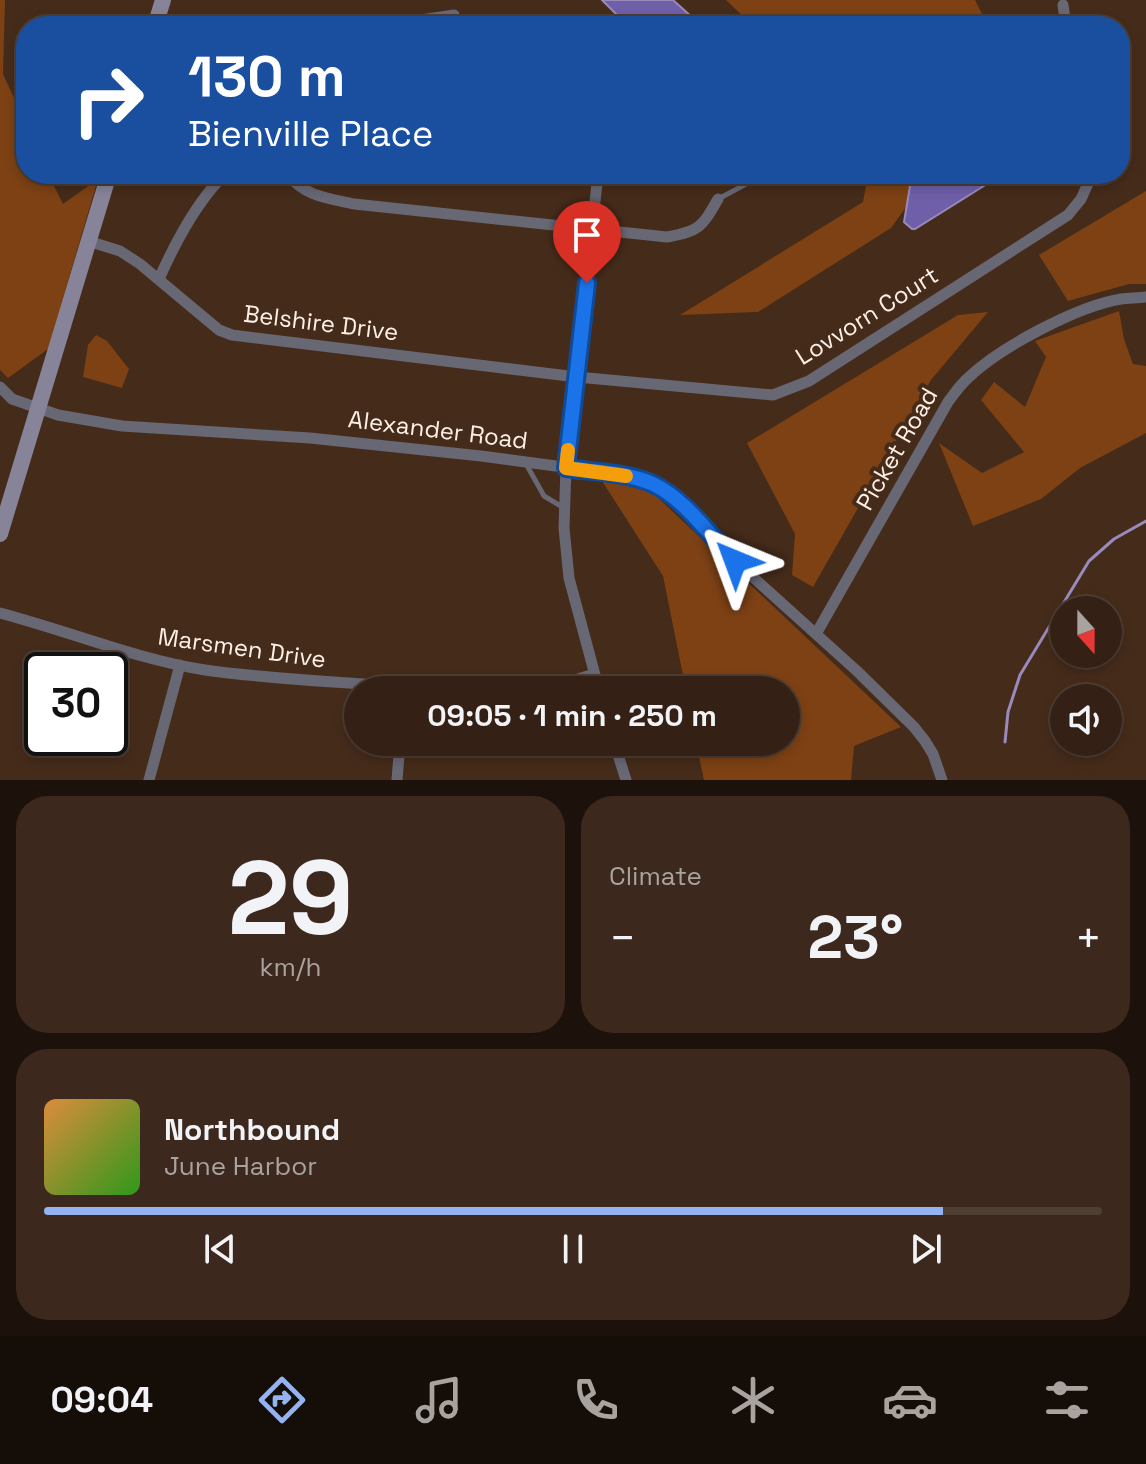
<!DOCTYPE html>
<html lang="en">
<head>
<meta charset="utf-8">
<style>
	body { margin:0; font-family:"Space Grotesk",sans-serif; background:#3c281d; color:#f1f3f6; height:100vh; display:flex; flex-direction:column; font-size:30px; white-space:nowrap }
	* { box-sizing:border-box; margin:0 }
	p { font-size:26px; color:#a9a3a0 }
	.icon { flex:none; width:44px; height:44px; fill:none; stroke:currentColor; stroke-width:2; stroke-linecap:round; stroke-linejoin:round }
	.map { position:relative; height:780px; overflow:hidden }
	.sheet { display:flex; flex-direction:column; gap:16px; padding:16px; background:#1d120b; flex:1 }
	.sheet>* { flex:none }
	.top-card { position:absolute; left:16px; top:16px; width:1114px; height:168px; border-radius:32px; box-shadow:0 4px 12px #0003,0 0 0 2px #4e3e34; background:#1a4fa0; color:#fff; overflow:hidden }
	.needle { width:52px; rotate:159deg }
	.buttons { position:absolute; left:1050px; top:596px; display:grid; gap:16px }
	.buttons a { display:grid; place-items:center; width:72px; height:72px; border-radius:50%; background:#342014; box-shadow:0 4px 12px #0003,0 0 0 2px #4e3e34; font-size:40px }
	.speed { position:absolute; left:24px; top:652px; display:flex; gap:16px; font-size:40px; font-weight:700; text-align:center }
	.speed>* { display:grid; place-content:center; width:104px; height:104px; border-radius:50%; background:#342014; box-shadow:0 4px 12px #0003,0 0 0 2px #4e3e34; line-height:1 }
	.speed .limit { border:4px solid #111; border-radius:12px; background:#fff; color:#111 }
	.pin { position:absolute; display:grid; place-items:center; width:68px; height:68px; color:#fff; margin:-82px -34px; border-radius:50% 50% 50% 0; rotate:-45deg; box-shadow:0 0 8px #0007 }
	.pin .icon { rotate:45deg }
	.me { position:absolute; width:88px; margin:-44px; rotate:316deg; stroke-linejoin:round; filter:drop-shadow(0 0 6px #0008) }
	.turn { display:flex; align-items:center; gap:28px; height:168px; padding:0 40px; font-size:36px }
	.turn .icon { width:104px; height:104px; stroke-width:2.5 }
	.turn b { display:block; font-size:56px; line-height:68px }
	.big { font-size:60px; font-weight:600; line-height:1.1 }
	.sheet .widget { flex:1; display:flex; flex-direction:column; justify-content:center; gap:12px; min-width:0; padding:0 28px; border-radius:32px; background:#3c281d }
	.sheet .dial { align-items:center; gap:0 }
	.dial b { font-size:104px; line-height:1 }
	.song { display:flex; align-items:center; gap:24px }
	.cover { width:96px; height:96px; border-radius:12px; background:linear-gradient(135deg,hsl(30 70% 55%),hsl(110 70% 35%)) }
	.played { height:8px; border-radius:4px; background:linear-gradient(90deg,#95b2f1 85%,#4e3e34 85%) }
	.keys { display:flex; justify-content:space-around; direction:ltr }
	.heat { display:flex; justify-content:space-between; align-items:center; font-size:44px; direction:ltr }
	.sheet .tiles { flex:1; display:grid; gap:16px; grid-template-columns:1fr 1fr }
	.widget:last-child { grid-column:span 2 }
	.trip { position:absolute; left:344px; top:676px; width:456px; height:80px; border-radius:40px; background:#342014; box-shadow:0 4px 12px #0003,0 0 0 2px #4e3e34; font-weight:600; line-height:80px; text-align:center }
	.tabs { display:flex; height:128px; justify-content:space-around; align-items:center; background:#150d08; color:#a9a3a0 }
	.tabs .icon { width:56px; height:56px }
	.tabs .active { color:#95b2f1 }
	.tabs b { font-size:36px; color:#f1f3f6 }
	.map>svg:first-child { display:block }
	.green { fill:#7d4114 }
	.water { fill:#6e5fa8; stroke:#998abb; stroke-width:2 }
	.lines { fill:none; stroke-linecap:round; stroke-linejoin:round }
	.stream { stroke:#998abb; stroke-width:3 }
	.lane { stroke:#686774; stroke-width:5 }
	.street { stroke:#686774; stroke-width:11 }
	.secondary { stroke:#87849a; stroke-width:16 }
	.route-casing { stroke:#114b97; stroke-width:20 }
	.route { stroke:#1a73e8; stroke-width:14 }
	.slow { stroke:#f59e0b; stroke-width:14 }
	.labels { text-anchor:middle; stroke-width:8; stroke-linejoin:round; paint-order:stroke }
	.street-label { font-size:24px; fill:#fef0e7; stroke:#452b1a }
</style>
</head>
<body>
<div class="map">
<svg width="1146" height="780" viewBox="0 0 1146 780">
	<rect width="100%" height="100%" fill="#452b1a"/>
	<path class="green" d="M0,0H5L3,74L26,124V174H48L63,204L98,179L48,349L8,378L0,370Z
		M726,0H975L988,26H748L749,22Z
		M868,174H926L922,185L891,228L758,312L680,315L863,202Z
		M1146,191V284H1129L1068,301L1039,255Z
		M1119,311L1124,339L1133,364L1146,366V433L1080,468L1041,499L973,526L939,443L982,473L1024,452L981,400L994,382L1025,407L1046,357L1035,341Z
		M988,312L931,380L813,587L792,575L795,534L747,443L958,315Z
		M96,335L107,341L129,369L122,388L83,377L88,345Z
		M593,467L651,491L901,727L854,746L851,780H704L696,742H786V690H686L663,576Z"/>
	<path class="water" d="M602,0H673L702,26H628Z
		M912,174H980L987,179V184L915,229H912L904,222Z"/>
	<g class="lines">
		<path class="stream" d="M1005,742L1008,712L1020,675L1089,561L1114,539L1146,521"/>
		<path class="lane" d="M720,198L765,174
			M525,462L544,496L564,508"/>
		<path class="street" d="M1063,5L1066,26
			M413,26L421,20L454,15
			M287,174C306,197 327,198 354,204L667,237C700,231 702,227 718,199
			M598,174L566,468L564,528L569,578L599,690
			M88,241L120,251L140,264L219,330L232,335L577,377L773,395L809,381L1068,215L1081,199L1091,177L1090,174
			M159,279C175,243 196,202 225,174
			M0,387L12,399L58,415L122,426L310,438L481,456L616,474L638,478L652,483L665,491L682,504L735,561L857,671L914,727L925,741L933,754L942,780
			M0,613C69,631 135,659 205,670C282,681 359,682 436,690
			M816,634L948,402C954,394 960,385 968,378C1000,347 1078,306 1121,299C1129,298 1138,298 1146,297
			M543,690L594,674
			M614,742L626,780
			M149,780L180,665
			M397,780L400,742"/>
		<path class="secondary" d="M155,26L163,0
			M0,534L109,174"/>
	</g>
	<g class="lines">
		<defs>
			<path id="route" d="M587,283L566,468C594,472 627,472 653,484C685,499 710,536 735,561"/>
		</defs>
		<use href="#route" class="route-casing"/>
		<use href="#route" class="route"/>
		<path class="slow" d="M568,450L566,468L626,476"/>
	</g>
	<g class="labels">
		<g class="street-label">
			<text transform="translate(867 316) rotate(-32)" y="8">Lovvorn Court</text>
			<text transform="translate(321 323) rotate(7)" y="8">Belshire Drive</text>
			<text transform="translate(438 430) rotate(7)" y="8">Alexander Road</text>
			<text transform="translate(897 449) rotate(-60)" y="8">Picket Road</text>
			<text transform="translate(242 648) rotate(8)" y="8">Marsmen Drive</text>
		</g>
	</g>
</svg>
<div class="buttons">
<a><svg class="needle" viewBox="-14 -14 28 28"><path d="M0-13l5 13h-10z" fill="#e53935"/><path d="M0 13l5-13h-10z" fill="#a9a3a0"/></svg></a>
<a><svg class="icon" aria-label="sound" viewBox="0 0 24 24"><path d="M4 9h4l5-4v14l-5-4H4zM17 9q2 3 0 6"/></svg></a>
</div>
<div class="speed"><div class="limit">30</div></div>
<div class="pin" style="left:587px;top:283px;background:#d93025"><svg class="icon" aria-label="arrive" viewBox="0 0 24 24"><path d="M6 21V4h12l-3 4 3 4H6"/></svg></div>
<svg class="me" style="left:735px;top:561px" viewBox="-20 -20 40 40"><path d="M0-17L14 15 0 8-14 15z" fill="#1a73e8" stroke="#fff" stroke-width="4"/></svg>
<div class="trip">09:05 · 1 min · 250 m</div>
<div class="top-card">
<div class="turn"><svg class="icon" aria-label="right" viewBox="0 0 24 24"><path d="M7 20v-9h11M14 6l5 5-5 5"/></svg><div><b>130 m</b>Bienville Place</div></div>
</div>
</div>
<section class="sheet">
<div class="tiles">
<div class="widget dial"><b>29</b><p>km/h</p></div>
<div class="widget"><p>Climate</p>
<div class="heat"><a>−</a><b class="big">23°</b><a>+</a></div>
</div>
<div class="widget">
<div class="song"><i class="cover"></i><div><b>Northbound</b><p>June Harbor</p></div></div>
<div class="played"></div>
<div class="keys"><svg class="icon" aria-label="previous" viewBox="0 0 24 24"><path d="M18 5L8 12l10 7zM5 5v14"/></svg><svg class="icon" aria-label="pause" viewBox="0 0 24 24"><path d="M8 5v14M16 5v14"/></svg><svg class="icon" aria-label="next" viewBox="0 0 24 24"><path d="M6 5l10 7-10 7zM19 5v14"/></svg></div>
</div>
</div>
</section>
<nav class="tabs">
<b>09:04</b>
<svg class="icon active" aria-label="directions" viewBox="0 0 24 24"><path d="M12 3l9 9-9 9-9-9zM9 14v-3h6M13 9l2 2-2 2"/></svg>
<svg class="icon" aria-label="music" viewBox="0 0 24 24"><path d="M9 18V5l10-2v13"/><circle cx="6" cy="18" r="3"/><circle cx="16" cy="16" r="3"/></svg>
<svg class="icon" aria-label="phone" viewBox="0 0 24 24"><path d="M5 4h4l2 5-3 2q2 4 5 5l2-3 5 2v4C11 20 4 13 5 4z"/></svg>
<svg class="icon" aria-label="climate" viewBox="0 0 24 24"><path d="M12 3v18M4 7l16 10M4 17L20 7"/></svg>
<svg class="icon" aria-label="car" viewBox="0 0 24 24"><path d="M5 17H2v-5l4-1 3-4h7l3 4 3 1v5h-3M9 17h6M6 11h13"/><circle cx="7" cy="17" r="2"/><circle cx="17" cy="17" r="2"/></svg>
<svg class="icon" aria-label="filters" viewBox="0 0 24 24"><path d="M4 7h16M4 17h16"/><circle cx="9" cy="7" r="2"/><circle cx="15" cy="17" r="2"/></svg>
</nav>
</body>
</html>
